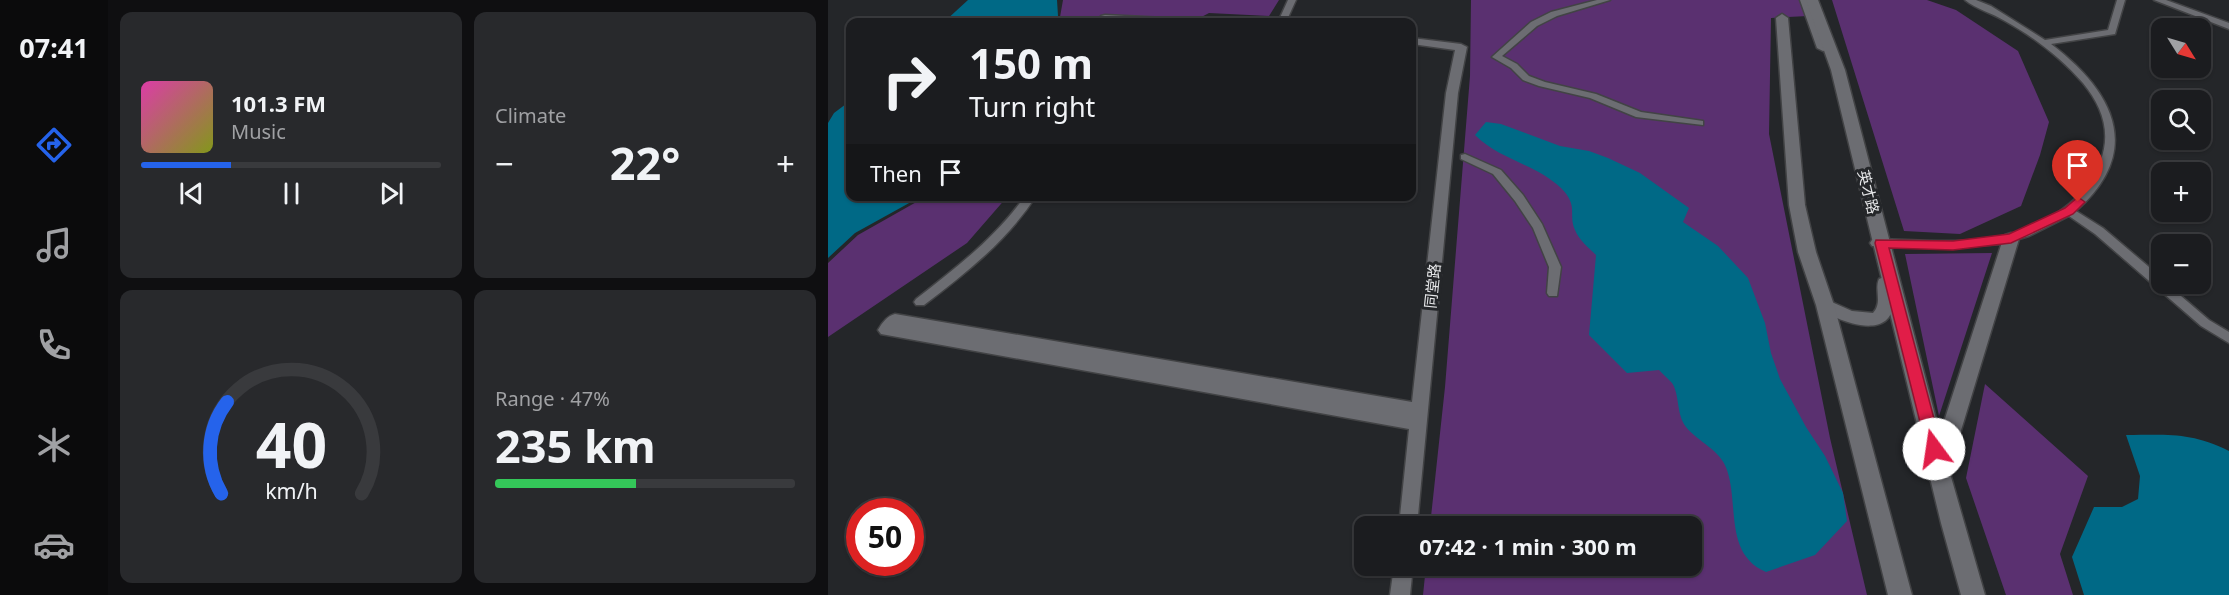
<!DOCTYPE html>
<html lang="en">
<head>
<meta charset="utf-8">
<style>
	body { margin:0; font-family:"Noto Sans","Noto Sans SC",sans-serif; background:#28292c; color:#f1f3f6; height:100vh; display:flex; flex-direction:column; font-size:22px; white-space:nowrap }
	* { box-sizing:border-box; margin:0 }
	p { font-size:20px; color:#a0a1a4 }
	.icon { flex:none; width:33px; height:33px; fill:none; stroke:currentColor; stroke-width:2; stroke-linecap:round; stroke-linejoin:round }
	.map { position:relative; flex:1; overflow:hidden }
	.drawer { display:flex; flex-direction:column; gap:12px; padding:12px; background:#0f0f11; width:720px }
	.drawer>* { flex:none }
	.guide { position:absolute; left:18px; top:18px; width:570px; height:183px; border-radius:12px; box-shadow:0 2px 4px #0004,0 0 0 2px #393a3d; background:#1b1c1f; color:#f1f3f6; overflow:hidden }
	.needle { width:39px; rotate:127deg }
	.buttons { position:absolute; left:1323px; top:18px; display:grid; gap:12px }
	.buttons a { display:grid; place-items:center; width:60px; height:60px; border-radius:12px; background:#1b1c1f; box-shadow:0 2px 4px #0004,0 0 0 2px #393a3d; font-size:30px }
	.speed { position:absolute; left:18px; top:498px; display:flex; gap:12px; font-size:30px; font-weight:700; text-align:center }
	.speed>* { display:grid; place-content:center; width:78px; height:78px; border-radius:50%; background:#1b1c1f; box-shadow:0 2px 4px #0004,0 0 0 2px #393a3d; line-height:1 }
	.speed .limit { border:9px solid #d22; background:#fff; color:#111 }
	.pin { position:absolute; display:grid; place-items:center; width:51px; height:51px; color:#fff; margin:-62px -26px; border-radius:50% 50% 50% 0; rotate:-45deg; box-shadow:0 0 6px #0007 }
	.pin .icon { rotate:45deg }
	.me { position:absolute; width:66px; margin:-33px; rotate:346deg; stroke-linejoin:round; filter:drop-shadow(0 0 4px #0008) }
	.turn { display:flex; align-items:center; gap:21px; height:126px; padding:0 24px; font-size:27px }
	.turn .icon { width:78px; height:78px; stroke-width:2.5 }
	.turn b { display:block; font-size:42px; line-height:51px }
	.then { display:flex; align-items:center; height:57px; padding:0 24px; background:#0003; gap:12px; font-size:22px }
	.big { font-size:45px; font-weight:700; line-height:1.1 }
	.drawer .widget { flex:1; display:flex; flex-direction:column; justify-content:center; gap:9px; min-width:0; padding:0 21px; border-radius:12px; background:#28292c }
	.drawer .dial { align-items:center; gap:0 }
	.dial svg { height:156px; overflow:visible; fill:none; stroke:#393a3d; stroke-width:7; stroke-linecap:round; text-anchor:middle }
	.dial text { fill:#f1f3f6; stroke:none }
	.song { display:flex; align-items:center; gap:18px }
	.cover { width:72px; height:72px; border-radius:9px; background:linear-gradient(135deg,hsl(320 70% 55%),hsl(70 70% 35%)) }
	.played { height:6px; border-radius:3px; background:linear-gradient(90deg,#2563eb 30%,#393a3d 30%) }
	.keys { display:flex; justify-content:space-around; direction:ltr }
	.heat { display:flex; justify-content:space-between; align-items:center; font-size:33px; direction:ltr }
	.charge { height:9px; border-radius:4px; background:linear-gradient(90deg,#34c759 47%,#393a3d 0) }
	.drawer .tiles { flex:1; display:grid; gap:12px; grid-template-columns:repeat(2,1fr) }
	.trip { position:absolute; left:526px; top:516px; width:348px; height:60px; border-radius:12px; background:#1b1c1f; box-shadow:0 2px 4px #0004,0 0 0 2px #393a3d; font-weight:700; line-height:60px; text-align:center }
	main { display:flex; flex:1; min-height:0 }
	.tabs { display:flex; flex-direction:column; width:108px; justify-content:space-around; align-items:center; background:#0b0b0c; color:#a0a1a4 }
	.tabs .icon { width:42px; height:42px }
	.tabs .on { color:#2563eb }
	.tabs b { font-size:27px; color:#f1f3f6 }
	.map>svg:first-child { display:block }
	.green { fill:#5a3070 }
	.water { fill:#006986 }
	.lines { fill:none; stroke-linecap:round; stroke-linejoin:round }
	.minor-casing { stroke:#424345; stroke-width:3 }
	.tertiary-casing { stroke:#424345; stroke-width:3 }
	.secondary-casing { stroke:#424345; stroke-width:3 }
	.minor { fill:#6c6d72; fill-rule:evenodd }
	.tertiary { fill:#6c6d72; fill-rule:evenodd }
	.secondary { fill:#6c6d72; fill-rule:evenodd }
	.route { fill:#e11d48; stroke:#92132f; stroke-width:1.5 }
	.labels { text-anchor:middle; stroke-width:6; stroke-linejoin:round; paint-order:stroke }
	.street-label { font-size:15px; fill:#e5e6e8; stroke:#242629 }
</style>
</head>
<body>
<main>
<nav class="tabs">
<b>07:41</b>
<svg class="icon on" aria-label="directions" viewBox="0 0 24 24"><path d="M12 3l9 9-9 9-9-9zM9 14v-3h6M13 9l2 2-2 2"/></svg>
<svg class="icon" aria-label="music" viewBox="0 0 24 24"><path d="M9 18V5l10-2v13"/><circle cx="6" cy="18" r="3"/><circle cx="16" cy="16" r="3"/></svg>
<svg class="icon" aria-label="phone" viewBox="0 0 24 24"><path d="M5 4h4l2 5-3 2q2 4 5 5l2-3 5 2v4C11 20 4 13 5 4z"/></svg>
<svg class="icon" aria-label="climate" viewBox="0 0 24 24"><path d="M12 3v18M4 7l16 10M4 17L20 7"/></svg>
<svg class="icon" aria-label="car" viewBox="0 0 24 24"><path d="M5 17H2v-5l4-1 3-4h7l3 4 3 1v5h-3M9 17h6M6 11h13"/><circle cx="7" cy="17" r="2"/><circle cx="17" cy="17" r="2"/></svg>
</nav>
<section class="drawer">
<div class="tiles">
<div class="widget">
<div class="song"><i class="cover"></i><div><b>101.3 FM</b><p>Music</p></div></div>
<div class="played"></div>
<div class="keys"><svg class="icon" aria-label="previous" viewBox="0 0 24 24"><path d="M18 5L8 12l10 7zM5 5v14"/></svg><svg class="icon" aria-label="pause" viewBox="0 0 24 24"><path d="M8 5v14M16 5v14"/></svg><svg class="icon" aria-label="next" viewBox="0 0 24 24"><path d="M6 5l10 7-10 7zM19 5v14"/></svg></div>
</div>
<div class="widget"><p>Climate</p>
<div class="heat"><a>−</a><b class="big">22°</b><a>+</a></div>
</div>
<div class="widget dial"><svg viewBox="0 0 100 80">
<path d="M14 69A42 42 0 1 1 86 69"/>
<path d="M14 69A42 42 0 0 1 17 22" stroke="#2563eb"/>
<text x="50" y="56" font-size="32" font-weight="700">40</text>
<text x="50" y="72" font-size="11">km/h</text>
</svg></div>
<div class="widget"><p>Range · 47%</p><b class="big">235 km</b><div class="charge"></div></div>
</div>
</section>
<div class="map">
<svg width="1401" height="595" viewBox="0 0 1401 595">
	<rect width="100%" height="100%" fill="#242629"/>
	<path class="green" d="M235,0H451L441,16L381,13L364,22H225L232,17Z
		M643,0H973L980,16L943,18L941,134L1002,438L1039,595H595L598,566H864V526H602L617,387L642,76Z
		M1004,0H1099L1128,10L1190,51L1221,122L1212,155L1193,206L1132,234L1076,231Z
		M99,196L179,197L139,243L0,337V263L30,235Z
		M1164,253L1111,416L1077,254Z
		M1157,384L1260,476L1232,554L1245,595H1178L1138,478Z"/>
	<path class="water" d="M140,0H229L230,16L220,22H116Z
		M22,101V196L92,197L27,233L0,258V123L6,113Z
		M658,122L673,124L732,146L761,151L780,158L812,173L861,208L855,222L890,246L920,278L937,323L943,353L952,379L978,427L997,456L1015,493L1019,521L987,555L938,572C896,554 911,505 899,470C893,450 870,442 858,427C848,414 852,395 844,383C840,379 835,374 831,370L799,373L761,335L768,255C761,248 751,240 747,230C740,214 751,206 733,188C708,164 672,160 647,135Z
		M1298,435C1341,435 1362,432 1401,451V595H1256L1244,557L1266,507H1294L1310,499L1312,476Z"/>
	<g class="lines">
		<defs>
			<path id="minor" d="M460,0H468L458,22H450Z
				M769,0H782L729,16L709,26L674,56L689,64L701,76L717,82L768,94L813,112L875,121V125L808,117L762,98L711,86L695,80L683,68L664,57L703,22L723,12Z
				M1137,0H1148L1163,6L1217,40L1280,30L1289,0H1297L1287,34L1223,44C1285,91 1317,150 1248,211L1275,228L1334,278V284H1339L1381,320L1401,332V343L1373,326L1267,234L1241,216L1201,236L1174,244L1116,248L1044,246L1042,243L1044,240L1048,239C1086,240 1143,245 1179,235C1219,225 1257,200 1272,162C1284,133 1274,106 1255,83C1233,58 1206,37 1177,21C1164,13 1148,9 1137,0Z
				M1326,0H1338L1401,23V29Z
				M637,154L673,170L695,195L714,224L733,267L729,296H721L719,293L721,267L705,228L687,201L665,174L633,159V155Z
				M197,196H208C179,241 138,273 96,305H88L86,302L88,299C128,268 167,238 197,196Z"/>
			<path id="tertiary" d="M972,0H982L1001,48L999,50L995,51L989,48Z
				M277,15L356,19L361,22L273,20V16Z
				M584,38L633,44L639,47L630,93L589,526H571L581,429L53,334L50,330C54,323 59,316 67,314L584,402L618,93L627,50L584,44Z
				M1056,277L1061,279C1065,287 1066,298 1065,307C1060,334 1027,326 1009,318C1002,315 993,312 989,305L992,301L997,299L1024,311L1045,313C1055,302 1046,290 1051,279Z
				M566,566H585L582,595H562Z"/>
			<path id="secondary" d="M978,0H990L1017,70L1112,434L1175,239L1177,235L1183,233L1189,235L1191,239L1121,470L1157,595H1133L1113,523L1003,70Z
				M954,14L960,18L977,205L988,252L1006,305L1084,595H1060L988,305L970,252L961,205L948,18Z"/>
		</defs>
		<use href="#minor" class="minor-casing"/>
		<use href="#tertiary" class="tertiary-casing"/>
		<use href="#secondary" class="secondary-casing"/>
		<use href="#minor" class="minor"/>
		<use href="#tertiary" class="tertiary"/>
		<use href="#secondary" class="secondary"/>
	</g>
	<path class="route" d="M1250,197L1257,202L1245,214L1183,243L1125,250L1061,248L1114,449L1111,454L1106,456L1100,454L1047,243L1048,240L1125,241L1181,234L1237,208Z"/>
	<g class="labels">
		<g class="street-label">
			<text transform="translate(1040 192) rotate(76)" y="5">英才路</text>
			<text transform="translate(605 286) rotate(-84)" y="5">同堂路</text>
		</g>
	</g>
</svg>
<div class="buttons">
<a><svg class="needle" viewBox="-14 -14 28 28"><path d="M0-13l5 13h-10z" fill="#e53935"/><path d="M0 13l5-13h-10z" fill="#a0a1a4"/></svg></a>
<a><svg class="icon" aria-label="search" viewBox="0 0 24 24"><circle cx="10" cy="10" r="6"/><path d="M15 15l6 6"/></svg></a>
<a>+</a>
<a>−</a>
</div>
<div class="speed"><div class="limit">50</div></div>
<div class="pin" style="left:1250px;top:202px;background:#d93025"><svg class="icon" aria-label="arrive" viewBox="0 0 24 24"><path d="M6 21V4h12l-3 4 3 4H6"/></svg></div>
<svg class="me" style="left:1106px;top:449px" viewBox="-20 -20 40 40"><circle r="19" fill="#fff"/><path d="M0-13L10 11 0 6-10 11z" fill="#e11d48"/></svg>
<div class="trip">07:42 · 1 min · 300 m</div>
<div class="guide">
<div class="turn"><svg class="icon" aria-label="right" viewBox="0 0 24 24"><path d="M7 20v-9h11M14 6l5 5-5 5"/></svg><div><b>150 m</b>Turn right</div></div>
<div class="then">Then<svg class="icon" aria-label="arrive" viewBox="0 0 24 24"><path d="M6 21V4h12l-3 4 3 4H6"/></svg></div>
</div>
</div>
</main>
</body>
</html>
